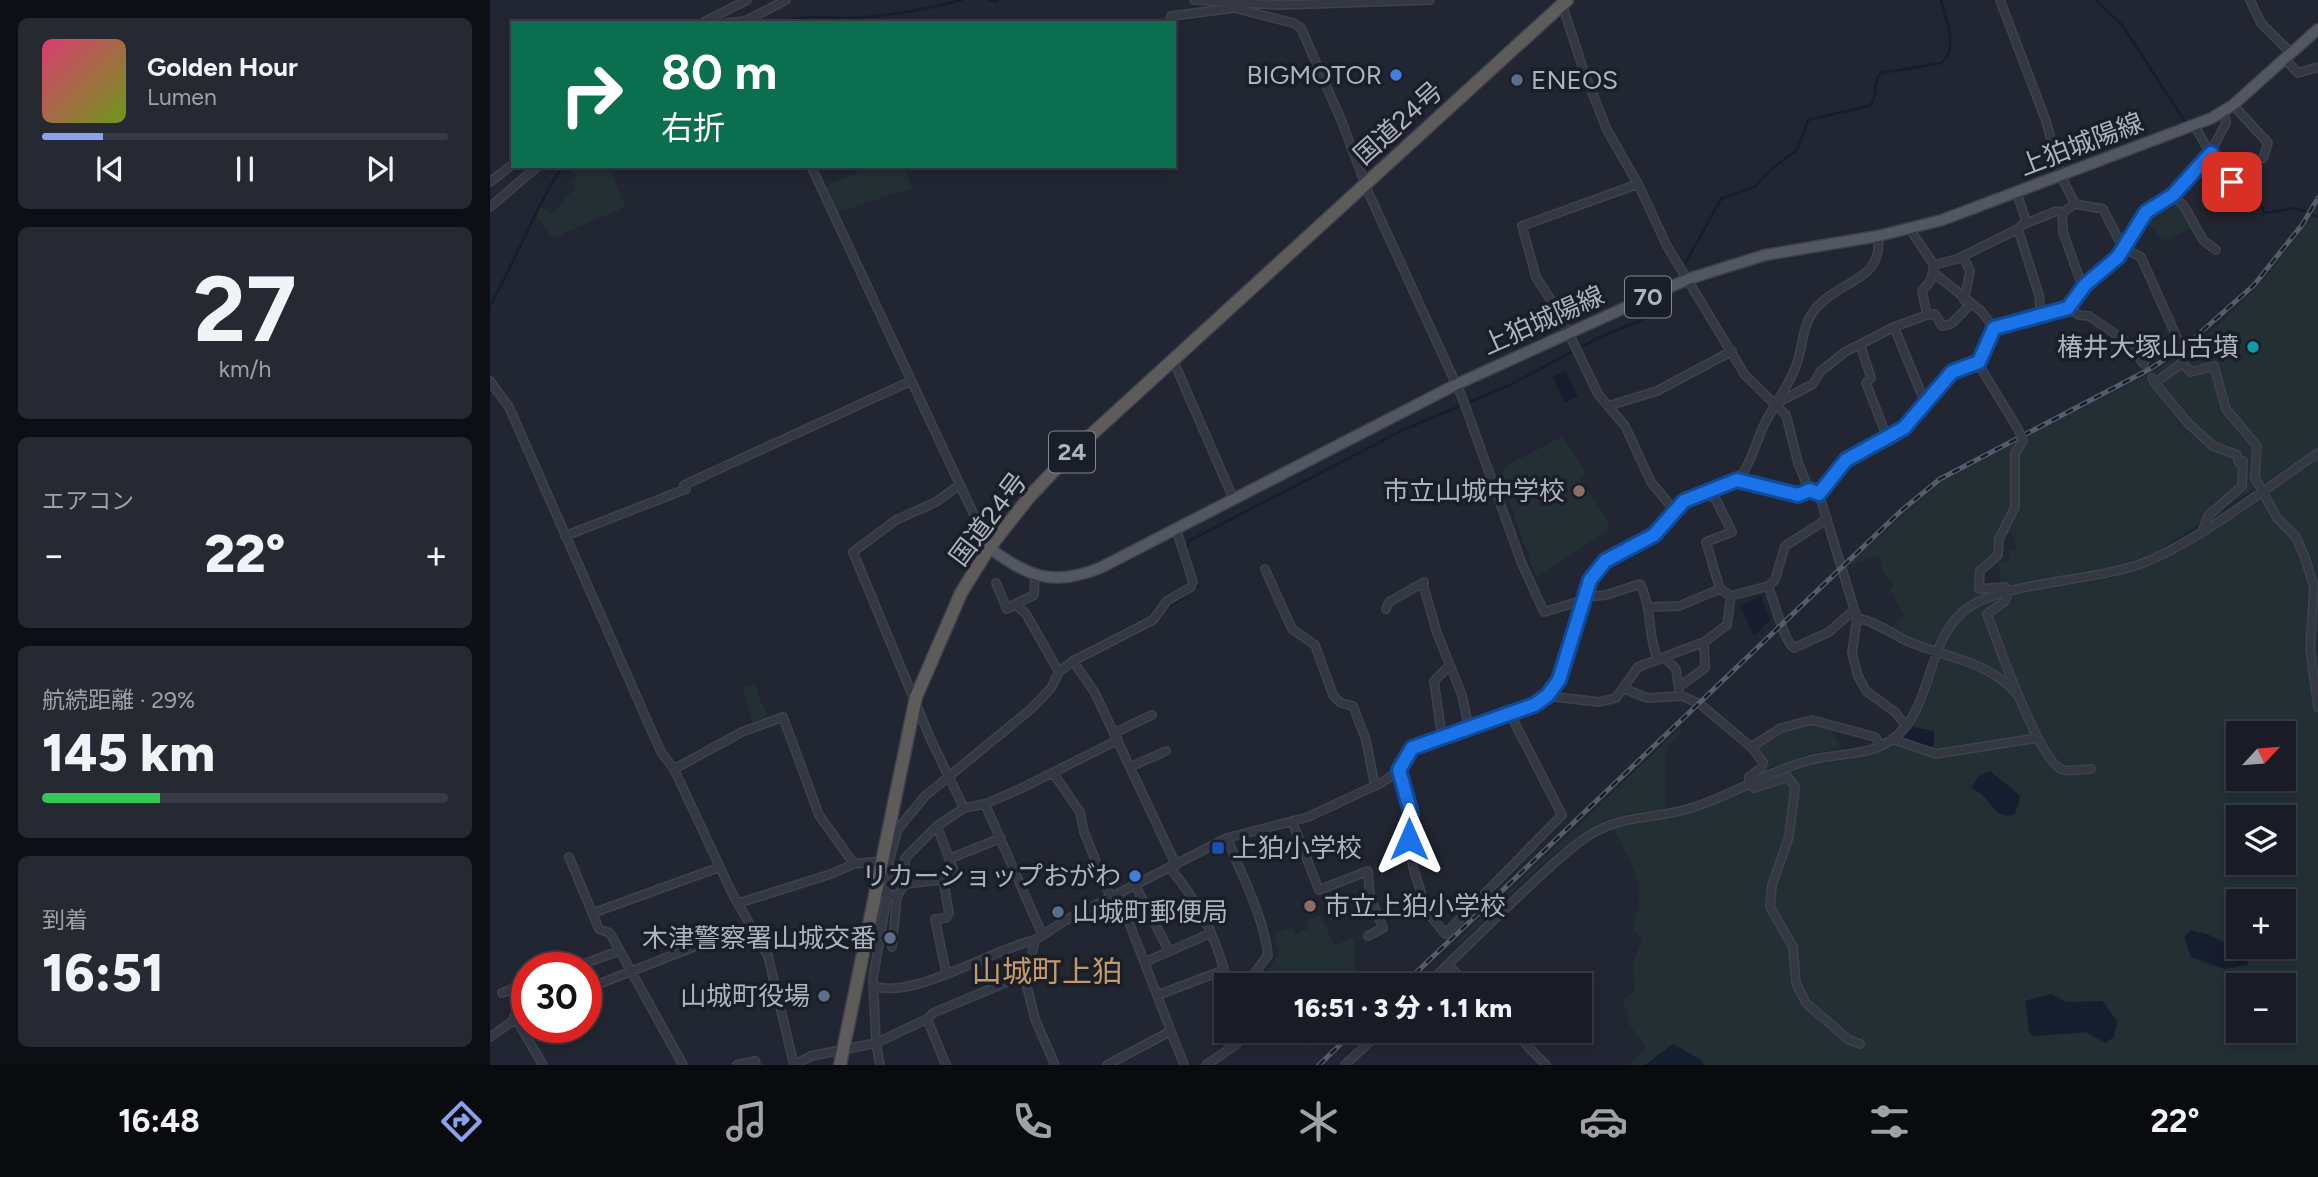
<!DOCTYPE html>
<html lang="ja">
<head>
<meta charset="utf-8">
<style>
	body { margin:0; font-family:Figtree,"Noto Sans JP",sans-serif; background:#262932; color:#f1f3f6; height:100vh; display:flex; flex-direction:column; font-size:26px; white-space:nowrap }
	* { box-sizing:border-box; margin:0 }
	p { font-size:23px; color:#9fa1a7 }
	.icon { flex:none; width:38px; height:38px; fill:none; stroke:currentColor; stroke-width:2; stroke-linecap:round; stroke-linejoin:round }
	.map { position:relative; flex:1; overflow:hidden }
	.side { display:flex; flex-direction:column; gap:18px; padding:18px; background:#0e0f15; width:490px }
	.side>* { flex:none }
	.top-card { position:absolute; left:21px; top:21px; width:665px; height:147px; border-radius:0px; box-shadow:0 4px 10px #0003,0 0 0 2px #373a43; background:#0b6e4f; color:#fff; overflow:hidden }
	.needle { width:46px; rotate:64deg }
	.buttons { position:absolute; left:1736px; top:721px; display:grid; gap:14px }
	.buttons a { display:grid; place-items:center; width:70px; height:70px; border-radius:0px; background:#191c26; box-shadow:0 4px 10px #0003,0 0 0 2px #373a43; font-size:35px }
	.speed { position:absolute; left:21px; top:952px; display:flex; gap:14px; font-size:35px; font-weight:700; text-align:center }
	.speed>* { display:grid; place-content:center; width:91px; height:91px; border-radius:50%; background:#191c26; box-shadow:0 4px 10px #0003,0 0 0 2px #373a43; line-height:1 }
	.speed .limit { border:10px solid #d22; background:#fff; color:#111 }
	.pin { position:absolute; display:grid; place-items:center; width:60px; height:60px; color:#fff; margin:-30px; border-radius:14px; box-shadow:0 4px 10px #0006 }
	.me { position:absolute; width:77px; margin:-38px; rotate:0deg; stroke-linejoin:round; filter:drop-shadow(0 0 5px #0008) }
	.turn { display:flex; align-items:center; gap:24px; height:147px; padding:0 35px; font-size:32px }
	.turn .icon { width:91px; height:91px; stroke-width:2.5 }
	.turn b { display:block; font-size:49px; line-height:60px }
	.big { font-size:52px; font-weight:800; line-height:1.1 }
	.side .tile { flex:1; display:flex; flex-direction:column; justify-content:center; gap:10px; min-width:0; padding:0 24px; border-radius:10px; background:#262932 }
	.side .dial { align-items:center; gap:0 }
	.dial b { font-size:91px; line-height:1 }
	.song { display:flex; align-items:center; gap:21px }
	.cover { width:84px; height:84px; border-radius:10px; background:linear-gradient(135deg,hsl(340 70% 55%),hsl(80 70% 35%)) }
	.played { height:7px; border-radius:4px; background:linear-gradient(90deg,#8aa2e9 15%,#373a43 15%) }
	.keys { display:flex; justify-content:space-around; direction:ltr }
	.heat { display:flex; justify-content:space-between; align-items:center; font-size:38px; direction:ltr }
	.charge { height:10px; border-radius:5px; background:linear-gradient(90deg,#34c759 29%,#373a43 0) }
	.trip { position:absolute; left:724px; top:973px; width:378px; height:70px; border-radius:0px; background:#191c26; box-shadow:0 4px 10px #0003,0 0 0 2px #373a43; font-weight:800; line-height:70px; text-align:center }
	.dock { display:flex; height:112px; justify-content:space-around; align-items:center; background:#0a0b0f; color:#9fa1a7 }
	.dock .icon { width:49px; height:49px }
	.dock .current { color:#8aa2e9 }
	.dock b { font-size:32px; color:#f1f3f6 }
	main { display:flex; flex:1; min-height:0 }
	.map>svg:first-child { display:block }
	.green { fill:#232f33; fill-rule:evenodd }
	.water { fill:#161d2e }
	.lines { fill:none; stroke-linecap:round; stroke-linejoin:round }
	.stream { stroke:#161d2e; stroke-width:2.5 }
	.minor-casing { stroke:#3e424d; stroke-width:10 }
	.primary-casing { stroke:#3e424d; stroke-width:13 }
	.trunk-casing { stroke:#3c404b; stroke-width:15 }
	.minor { stroke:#343843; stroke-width:7 }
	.primary { stroke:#525763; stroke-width:10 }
	.trunk { stroke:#5d5c5a; stroke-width:12 }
	.rail-casing { stroke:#575c6a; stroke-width:5 }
	.rail { stroke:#1a1e28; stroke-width:2.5; stroke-dasharray:8; stroke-linecap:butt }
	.minor-bridge-casing { stroke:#3e424d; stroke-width:10; stroke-linecap:butt }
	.minor-bridge { stroke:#343843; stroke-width:7 }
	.route-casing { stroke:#114b97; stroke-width:18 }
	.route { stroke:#1a73e8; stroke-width:12 }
	.shop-dot { fill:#3f7fe0; stroke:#1a1e28; stroke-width:2.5 }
	.service-dot { fill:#5c6f8a; stroke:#1a1e28; stroke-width:2.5 }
	.culture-dot { fill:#0f9aa8; stroke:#1a1e28; stroke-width:2.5 }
	.education-dot { fill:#8d6e63; stroke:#1a1e28; stroke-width:2.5 }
	.transit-dot { fill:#1a4fb4; stroke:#1a1e28; stroke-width:2.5 }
	.labels { text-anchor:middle; stroke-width:7; stroke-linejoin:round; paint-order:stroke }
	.shield { fill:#1a1e28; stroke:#828692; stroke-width:2 }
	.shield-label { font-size:24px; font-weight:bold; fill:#aeb3c0 }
	.poi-label { font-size:26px; fill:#aeb3c0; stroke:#1a1e28; text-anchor:end }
	.street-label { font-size:26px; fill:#aeb3c0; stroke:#1a1e28 }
	.quarter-label { font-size:30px; fill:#c49b66; stroke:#1a1e28 }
</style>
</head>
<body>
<main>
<section class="side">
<div class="tile">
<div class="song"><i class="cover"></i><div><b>Golden Hour</b><p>Lumen</p></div></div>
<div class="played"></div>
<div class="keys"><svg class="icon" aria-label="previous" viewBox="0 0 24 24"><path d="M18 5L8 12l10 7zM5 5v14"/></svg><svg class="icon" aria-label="pause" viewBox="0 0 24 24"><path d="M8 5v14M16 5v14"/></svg><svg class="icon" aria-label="next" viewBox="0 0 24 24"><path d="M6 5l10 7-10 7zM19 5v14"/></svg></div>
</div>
<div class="tile dial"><b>27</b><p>km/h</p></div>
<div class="tile"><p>エアコン</p>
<div class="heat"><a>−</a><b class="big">22°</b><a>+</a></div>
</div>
<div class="tile"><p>航続距離 · 29%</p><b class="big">145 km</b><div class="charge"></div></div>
<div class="tile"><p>到着</p><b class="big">16:51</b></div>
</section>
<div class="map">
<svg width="1828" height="1065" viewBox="0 0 1828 1065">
	<rect width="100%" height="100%" fill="#212632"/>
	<path class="green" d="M75,166H119L135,207L63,238L45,215L50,205L62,215L85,187L81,182L86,176Z
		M382,166H414L422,188L346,213L334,187Z
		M1684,198L1693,207L1703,228L1674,241L1654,220L1664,208Z
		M1828,205V447L1666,552L1622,568L1522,588L1511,585L1508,562L1519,561L1518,551L1527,550L1522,533L1514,534C1531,503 1521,468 1534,437C1581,413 1632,391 1677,363C1738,325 1790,266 1828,205Z
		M1072,437L1096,473L1090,479L1119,522L1118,531L1046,577L1011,479L1015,466Z
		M1528,439L1531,441C1520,459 1527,478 1524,499C1521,523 1510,551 1492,567L1488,591L1512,589C1488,595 1468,604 1455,625C1449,633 1447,642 1438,647L1399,629L1414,615L1400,590L1404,585L1392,571L1389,555L1355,567L1452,481Z
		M1828,459V1065H1214L1211,1060C1201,1056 1191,1045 1181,1045L1155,1065H1137L1157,1048L1138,1023L1139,1013L1132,1001L1145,991L1142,965L1152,940L1143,930C1143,919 1149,913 1149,903C1150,870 1136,857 1124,828C1149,819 1177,821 1202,813C1239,802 1271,779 1309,768C1342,759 1381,762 1410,740C1452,706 1438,634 1489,607C1531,585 1593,588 1639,573C1701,553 1773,496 1828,459ZM1748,733H1794V779H1748ZM1493,773C1508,779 1525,785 1531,800L1527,808L1508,812L1497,795L1481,788ZM1748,817H1794V863H1748ZM1748,901H1794V947H1748ZM1700,930L1746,947L1759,962L1758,965L1719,966L1701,957L1698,932ZM1748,985H1794V1031H1748ZM1561,994L1577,1002L1612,1001L1627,1021L1617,1043L1596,1032L1543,1036L1535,1001Z
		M264,684L279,720L264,726L252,688Z
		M1322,722L1342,731L1352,748L1323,753L1277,769L1278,765L1265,748L1297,729Z
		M1190,728L1192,732L1178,746L1176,753V809C1160,812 1144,811 1128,816C1074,833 1011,904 969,944L966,942Z
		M831,915L844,945L865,937V967L874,985H778L774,978L788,954L784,934L801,927L805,935L819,928L816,921Z
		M804,1031H839L818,1050Z"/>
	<path class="water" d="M1075,371L1088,396L1075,403L1062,377Z
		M1271,596L1280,620L1264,636L1250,606Z
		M1423,727L1444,731V744L1438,750L1412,739Z
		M1500,771L1530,796L1525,814C1504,822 1502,796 1481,788L1489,776Z
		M1700,930L1717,934L1757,954L1758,965L1735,969L1701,957L1694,938Z
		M1561,994L1577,1002L1612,1001L1627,1021L1624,1037L1615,1043L1596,1032L1543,1036L1539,1031L1535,1001Z
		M1183,1044L1211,1060L1214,1065H1155Z"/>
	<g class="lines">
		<path class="stream" d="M499,0L507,1
			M1606,0L1632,25L1696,123
			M291,23C316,13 335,19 360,18C398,17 436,9 472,0
			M1704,134L1716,154
			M1729,174L1752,195L1768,196L1774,213L1806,208L1828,217
			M1196,262L1231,199L1266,186L1280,170L1307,150L1318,120L1379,106C1389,97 1382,82 1391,73L1451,63C1469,51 1456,18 1451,0
			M0,305C27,260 43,210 73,166
			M675,610L708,586L696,549L699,541L915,429L1020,385L1108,338L1152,320L1177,298"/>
		<defs>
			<path id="minor" d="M704,0L791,5L940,0
				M1510,0L1556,121L1571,176L1585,204L1572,213L1573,232L1590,280L1595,285
				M1760,0L1771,23L1801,53
				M1072,4L1094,72L1117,130L1148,184L1177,246L1255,375L1296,415L1308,463L1319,490L1329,494L1367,618L1362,653L1368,676L1376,691L1405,712L1416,726
				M679,22L681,16L745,8L803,23L811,28L852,122L879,194L972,397L1032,564L1054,612L1094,600
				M212,23L257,0
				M237,23L254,21
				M251,23L296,0
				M1795,59L1808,73L1828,67
				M1743,105L1778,143L1773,158
				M1704,125L1730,171L1744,182
				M321,166L499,547
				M0,182L23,164
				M1148,184L1032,226L1046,277L1068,311L1108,394L1135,426L1161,482L1184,510
				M1527,194L1536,221L1528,229L1549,295L1551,314
				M1683,195L1694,206L1713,240L1726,250
				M1585,204L1613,209L1633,248L1651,257L1687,338L1681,346L1649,357
				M0,207L48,166
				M1534,224L1567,211L1572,213
				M1473,256L1480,271L1474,300
				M1444,265L1467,259L1528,229
				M1444,273L1491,311L1504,328
				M1578,308L1589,315L1599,316L1634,340L1654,364
				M1437,315L1445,314L1452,326L1461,324L1480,305
				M1404,327L1436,405
				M1370,344L1381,378L1376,383L1397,437
				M683,360L743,498
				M1662,378L1665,383L1692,363L1701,372L1724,366L1736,409L1767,446L1765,478L1787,518L1806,537L1815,558L1824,587L1820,648L1828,707
				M0,381L19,407L171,752L184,769L242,893L278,956L304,1065
				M1665,383L1698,423L1723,446L1747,455L1749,463L1753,461L1752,486L1718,516L1713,529
				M1287,403L1323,384L1331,371L1355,352L1404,327L1437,315L1432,291L1441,280L1444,265L1419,228
				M1118,406L1167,391L1242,351
				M1528,429L1489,365L1504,328L1578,308L1595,285L1628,258L1655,212L1683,195L1717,159L1736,123L1734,111
				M1533,441L1525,453V507L1509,539L1508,555L1490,571L1489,589L1515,587L1518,593L1515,601L1497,614C1507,641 1550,764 1573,770C1581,772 1593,769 1601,769
				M1247,480L1308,495L1319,490
				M468,486L446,502L406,520L363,552L441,740L474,808
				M1211,494L1225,498L1242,532L1216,542L1230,589
				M1329,494C1337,483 1345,469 1356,460C1381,440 1411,434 1433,409C1449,391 1460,362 1489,362
				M75,536L196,489L194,485L421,381
				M775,569L802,629L825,645L843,695L851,703L863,706L876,740L885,786
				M545,576L544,595L525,604L536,614L569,672
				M506,583L517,609L525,604
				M933,584L947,633L972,695L979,728
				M1278,586C1284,600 1294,642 1304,648L1339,632L1364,610
				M1095,597L1116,595L1150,584C1163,609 1157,636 1168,660
				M1160,607L1189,606L1230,589L1241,596L1278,586L1285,580L1295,546L1337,519
				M896,609L899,602L934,582
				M1367,618C1385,621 1400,633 1417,641C1453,657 1499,661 1526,693
				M1176,659L1186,669L1189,689
				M583,661L605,693L686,865
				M1190,686L1215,668L1214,642
				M1135,689L1157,698L1192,696L1210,704L1261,747L1291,728L1322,720L1385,737L1391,746
				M1057,696L1109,702L1126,698L1148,667L1214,642L1237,625L1241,596
				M624,733L662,715
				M952,737L944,681L959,666
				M1402,739L1446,754L1547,738
				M1261,747L1273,762L1272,767L1259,777V783L1264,788L1298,777L1305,787L1299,837L1282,885L1280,907L1303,947L1306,983L1316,1003L1359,1040L1370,1044
				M640,767L676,751
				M184,769L252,732L293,717L329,815L364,864
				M909,770L921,813L919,840L923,867L937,911L955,934L1072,815L1020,714
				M563,773L590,812L594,832L621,898
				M495,804L552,934
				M802,821L829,890L878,871L880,897L893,928L878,936
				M737,838C752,877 773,914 778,955L764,974L761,985
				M79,857L109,929L120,933L193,1065
				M459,859L511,838
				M453,879L459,913L456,918L445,919L456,972
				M415,884L450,880L465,874L447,826
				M645,885L679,951
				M393,893L407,896L415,884V858L447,826L474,808L495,804L530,789L628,740
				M628,894L694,1065
				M249,903L341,874L364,864L391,861
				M103,913L230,867
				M402,947L407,896
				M655,962L721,933
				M958,965L978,985
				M82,968L129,951
				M534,975L545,1019L565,1065
				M937,985C975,948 1012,911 1051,875C1069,859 1089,839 1111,829C1140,815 1171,818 1201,808C1241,796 1276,772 1317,761C1341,754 1368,756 1391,746C1446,720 1431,645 1475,610C1512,581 1604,582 1653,563C1710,540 1776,488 1828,453
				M383,986C424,1000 502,949 545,940
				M96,989L260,925
				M12,993L37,983
				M668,995L734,970C724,932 705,898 680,868
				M24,1016L37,1011
				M437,1019L456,1065
				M1023,1031L1056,1065
				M0,1037L26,1019L53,1065
				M247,1065L265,1061L266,1065
				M304,1065L321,1056L386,1043L437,1019L443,1013L534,975L539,967L545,940L576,920L737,838L818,817L893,782L909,770L922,748L934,743L1020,714L1057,696L1074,668L1104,573L1115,561L1164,535L1194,501L1247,480L1252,474C1263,459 1266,441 1274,425C1284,404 1300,385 1307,363C1313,346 1312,327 1323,312C1347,279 1394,283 1388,236
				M390,1065L386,1043L383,978L397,897L399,861L408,829L435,796L541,709L561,688L569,672L583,661L663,620L677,601L701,587L703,582L686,529
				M617,1065L681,1031
				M716,1065L747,1044L754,1031
				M855,1065L891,1031"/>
			<path id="primary" d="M499,548C540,577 562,587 610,568L965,385L1198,279L1275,255L1388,236L1452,220L1722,118L1743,105L1828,29"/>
			<path id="trunk" d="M350,1065L426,697L471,593L499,548L540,496L579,455L1077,0"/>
		</defs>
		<use href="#minor" class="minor-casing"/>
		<use href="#primary" class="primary-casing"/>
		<use href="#trunk" class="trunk-casing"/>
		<use href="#minor" class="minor"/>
		<use href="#primary" class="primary"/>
		<use href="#trunk" class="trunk"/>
		<defs>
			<path id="rail" d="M913,985L1411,511L1450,479L1660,369L1694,347L1764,285L1812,225L1828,198
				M829,1065L864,1031"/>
		</defs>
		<use href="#rail" class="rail-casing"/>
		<use href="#rail" class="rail"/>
		<defs>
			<path id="minor-bridge" d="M1528,429L1533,441"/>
		</defs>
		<use href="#minor-bridge" class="minor-bridge-casing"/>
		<use href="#minor-bridge" class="minor-bridge"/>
	</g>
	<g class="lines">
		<defs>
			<path id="route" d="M919,839L921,813L909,770L922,748L1044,705L1057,696L1069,680L1100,580L1115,561L1164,535L1194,501L1247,480L1308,495L1320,490L1329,494L1356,460L1414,428L1462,372L1489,362L1504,328L1578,308L1595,285L1628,257L1656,212L1683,195L1721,153L1730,171L1742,182"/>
		</defs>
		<use href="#route" class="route-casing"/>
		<use href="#route" class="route"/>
	</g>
	<g class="shop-dot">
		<circle cx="906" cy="75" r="7"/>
		<circle cx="645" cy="876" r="7"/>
	</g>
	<g class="service-dot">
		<circle cx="1027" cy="80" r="7"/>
		<circle cx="568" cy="912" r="7"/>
		<circle cx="400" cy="938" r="7"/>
		<circle cx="334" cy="996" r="7"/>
	</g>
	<circle class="culture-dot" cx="1763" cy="347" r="7"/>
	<g class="education-dot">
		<circle cx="1089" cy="491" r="7"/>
		<circle cx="820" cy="906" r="7"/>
	</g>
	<rect class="transit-dot" x="721" y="841" width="14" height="14" rx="3.5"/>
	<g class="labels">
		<g class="shield">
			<rect x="1135" y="276.5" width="46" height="41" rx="5"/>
			<rect x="559" y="431.5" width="46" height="41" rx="5"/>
		</g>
		<g class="shield-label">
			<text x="1158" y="305">70</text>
			<text x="582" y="460">24</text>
		</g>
		<g class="poi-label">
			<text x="892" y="84">BIGMOTOR</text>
			<text x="1041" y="89" text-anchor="start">ENEOS</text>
			<text x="1749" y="356">椿井大塚山古墳</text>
			<text x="1075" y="500">市立山城中学校</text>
			<text x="742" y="857" text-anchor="start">上狛小学校</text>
			<text x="631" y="885">リカーショップおがわ</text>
			<text x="834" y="915" text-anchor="start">市立上狛小学校</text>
			<text x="582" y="921" text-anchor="start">山城町郵便局</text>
			<text x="386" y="947">木津警察署山城交番</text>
			<text x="320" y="1005">山城町役場</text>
		</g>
		<g class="street-label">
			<text transform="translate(908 123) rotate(-42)" y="9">国道24号</text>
			<text transform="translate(1591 144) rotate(-21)" y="9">上狛城陽線</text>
			<text transform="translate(1053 320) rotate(-24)" y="9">上狛城陽線</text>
			<text transform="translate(498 519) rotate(-53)" y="9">国道24号</text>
		</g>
		<g class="quarter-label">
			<text x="557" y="982">山城町上狛</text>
		</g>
	</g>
</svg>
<div class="buttons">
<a><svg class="needle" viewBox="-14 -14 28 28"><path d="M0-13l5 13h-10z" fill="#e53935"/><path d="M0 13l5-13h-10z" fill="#9fa1a7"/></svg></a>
<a><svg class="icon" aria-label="layers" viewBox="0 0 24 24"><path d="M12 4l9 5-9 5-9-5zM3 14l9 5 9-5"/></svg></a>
<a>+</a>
<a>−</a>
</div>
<div class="speed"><div class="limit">30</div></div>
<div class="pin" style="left:1742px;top:182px;background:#d93025"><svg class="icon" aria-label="arrive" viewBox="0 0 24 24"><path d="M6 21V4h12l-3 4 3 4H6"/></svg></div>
<svg class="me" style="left:919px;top:839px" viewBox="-20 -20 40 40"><path d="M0-17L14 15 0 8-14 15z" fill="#1a73e8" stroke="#fff" stroke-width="4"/></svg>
<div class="trip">16:51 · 3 分 · 1.1 km</div>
<div class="top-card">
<div class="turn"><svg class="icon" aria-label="right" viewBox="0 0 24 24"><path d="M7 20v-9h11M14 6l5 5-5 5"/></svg><div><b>80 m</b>右折</div></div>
</div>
</div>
</main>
<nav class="dock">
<b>16:48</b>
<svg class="icon current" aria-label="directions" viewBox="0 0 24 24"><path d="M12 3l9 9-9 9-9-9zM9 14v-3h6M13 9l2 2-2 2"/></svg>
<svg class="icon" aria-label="music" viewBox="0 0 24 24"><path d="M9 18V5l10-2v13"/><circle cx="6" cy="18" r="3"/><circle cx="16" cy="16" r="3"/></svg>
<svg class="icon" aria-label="phone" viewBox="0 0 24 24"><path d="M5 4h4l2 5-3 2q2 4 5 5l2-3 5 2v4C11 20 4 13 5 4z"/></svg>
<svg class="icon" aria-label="climate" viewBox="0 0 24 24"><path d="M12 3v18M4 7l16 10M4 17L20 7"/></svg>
<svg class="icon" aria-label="car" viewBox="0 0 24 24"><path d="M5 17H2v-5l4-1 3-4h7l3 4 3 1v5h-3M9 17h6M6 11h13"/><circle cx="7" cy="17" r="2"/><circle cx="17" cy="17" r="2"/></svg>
<svg class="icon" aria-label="filters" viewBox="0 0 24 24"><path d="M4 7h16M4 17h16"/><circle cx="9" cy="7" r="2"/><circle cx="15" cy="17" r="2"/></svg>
<b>22°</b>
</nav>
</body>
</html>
